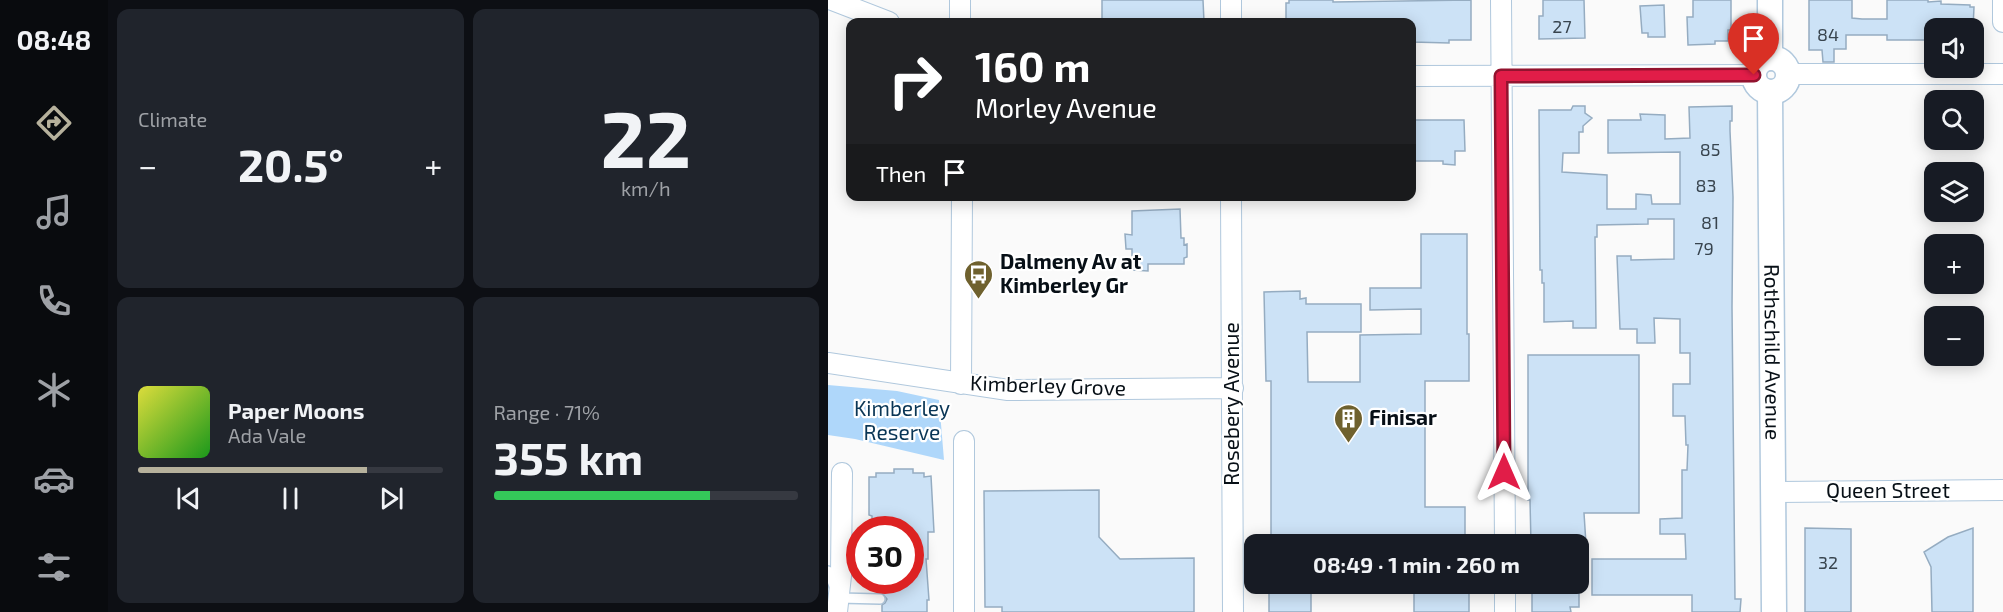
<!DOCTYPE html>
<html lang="en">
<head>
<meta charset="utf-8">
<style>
	body { margin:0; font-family:"Exo 2",sans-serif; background:#20242c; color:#f1f3f6; height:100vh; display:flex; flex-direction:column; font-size:22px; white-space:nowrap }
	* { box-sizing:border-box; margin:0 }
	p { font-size:20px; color:#9ea1a6 }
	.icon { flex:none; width:33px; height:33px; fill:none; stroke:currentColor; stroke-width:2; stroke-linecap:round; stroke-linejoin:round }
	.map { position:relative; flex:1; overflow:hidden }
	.drawer { display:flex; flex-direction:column; gap:9px; padding:9px; background:#0d0f14; width:720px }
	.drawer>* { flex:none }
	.hud { position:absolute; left:18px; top:18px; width:570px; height:183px; border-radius:12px; box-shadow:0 3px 15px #0003; background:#202124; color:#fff; overflow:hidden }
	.controls { position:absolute; left:1096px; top:18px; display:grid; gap:12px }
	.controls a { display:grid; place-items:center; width:60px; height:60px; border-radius:12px; background:#171b24; box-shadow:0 3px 15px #0003; font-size:30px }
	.speed { position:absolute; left:18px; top:516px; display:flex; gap:12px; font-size:30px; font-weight:700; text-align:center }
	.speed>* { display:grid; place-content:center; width:78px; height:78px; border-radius:50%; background:#171b24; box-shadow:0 3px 15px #0003; line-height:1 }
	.speed .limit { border:9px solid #d22; background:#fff; color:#111 }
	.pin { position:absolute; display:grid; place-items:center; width:51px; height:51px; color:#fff; margin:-62px -26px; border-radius:50% 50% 50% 0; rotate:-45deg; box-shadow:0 0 6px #0007 }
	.pin .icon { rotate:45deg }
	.me { position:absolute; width:66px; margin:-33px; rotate:0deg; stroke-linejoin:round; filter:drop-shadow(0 0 4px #0008) }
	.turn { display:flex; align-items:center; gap:21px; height:126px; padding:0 30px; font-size:27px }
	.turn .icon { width:78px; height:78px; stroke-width:2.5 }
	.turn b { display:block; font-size:42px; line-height:51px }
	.then { display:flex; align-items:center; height:57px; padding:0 30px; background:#0003; gap:12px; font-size:22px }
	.big { font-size:45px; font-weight:700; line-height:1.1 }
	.drawer .card { flex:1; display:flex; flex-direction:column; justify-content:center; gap:9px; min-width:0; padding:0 21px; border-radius:12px; background:#20242c }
	.drawer .dial { align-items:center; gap:0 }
	.dial b { font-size:78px; line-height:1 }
	.song { display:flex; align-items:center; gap:18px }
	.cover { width:72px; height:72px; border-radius:9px; background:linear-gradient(135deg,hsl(60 70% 55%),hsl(120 70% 35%)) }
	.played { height:6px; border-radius:3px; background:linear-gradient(90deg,#b6b19c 75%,#363941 75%) }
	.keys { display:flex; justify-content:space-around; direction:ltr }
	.heat { display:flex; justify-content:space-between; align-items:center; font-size:33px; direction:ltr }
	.charge { height:9px; border-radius:4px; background:linear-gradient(90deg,#34c759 71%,#363941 0) }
	.drawer .tiles { flex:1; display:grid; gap:9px; grid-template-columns:repeat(2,1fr) }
	.trip { position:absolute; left:416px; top:534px; width:345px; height:60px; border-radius:12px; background:#171b24; box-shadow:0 3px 15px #0003; font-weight:700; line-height:60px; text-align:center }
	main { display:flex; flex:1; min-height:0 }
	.tab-bar { display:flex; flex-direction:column; width:108px; justify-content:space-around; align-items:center; background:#090b0e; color:#9ea1a6 }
	.tab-bar .icon { width:42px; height:42px }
	.tab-bar .active { color:#b6b19c }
	.tab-bar b { font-size:27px; color:#f1f3f6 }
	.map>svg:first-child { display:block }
	.green { fill:#afd7fa }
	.building { fill:#cce2f6; stroke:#95acc1; stroke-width:1.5 }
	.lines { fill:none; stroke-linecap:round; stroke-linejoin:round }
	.service-casing { stroke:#b0c8dd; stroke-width:12 }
	.minor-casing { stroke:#b0c8dd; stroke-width:22 }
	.tertiary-casing { stroke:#b0c8dd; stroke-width:27 }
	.service { stroke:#fff; stroke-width:9 }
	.minor { stroke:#fff; stroke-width:20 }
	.tertiary { stroke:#fff; stroke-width:24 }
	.route-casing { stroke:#92132f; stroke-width:15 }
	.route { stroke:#e11d48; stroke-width:10 }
	.labels { text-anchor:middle; stroke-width:4.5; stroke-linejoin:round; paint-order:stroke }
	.number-label { font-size:18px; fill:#38444e }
	.poi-label { font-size:21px; font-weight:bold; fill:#070f16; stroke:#fff; text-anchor:start }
	.street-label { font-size:21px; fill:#070f16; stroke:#fff }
	.park-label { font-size:21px; fill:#0a3656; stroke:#fff }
</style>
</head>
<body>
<main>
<nav class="tab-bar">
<b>08:48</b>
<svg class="icon active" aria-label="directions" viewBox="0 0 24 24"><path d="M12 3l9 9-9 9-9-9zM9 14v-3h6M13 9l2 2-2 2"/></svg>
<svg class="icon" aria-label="music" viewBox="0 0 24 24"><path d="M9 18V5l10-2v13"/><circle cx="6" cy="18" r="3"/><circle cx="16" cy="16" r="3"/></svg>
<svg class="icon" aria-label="phone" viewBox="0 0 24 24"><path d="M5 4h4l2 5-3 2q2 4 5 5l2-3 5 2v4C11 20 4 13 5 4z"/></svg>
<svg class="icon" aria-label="climate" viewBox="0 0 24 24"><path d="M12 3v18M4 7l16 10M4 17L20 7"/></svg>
<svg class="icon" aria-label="car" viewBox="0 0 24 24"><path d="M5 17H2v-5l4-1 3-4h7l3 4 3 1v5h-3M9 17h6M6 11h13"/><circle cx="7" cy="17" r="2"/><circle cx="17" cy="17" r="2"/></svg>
<svg class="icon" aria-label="filters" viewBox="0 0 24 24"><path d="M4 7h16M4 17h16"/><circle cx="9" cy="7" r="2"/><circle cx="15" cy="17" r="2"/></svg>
</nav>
<section class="drawer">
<div class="tiles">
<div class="card"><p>Climate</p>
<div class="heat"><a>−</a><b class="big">20.5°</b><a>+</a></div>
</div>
<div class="card dial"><b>22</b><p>km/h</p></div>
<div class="card">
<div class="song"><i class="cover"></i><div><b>Paper Moons</b><p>Ada Vale</p></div></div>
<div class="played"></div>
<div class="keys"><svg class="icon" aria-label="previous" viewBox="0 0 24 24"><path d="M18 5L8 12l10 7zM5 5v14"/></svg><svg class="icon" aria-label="pause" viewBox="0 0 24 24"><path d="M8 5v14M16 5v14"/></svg><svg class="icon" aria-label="next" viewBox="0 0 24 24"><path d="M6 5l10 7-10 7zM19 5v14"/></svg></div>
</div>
<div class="card"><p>Range · 71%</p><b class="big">355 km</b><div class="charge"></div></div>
</div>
</section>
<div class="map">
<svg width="1175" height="612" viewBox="0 0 1175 612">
	<rect width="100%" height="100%" fill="#fafafa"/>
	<path class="green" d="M0,385L69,391L111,400L116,460L27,439L0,435Z"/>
	<path class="building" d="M274,0H375L376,22H274Z
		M461,0H505V2L643,0V40H621V43L584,42V22H458V3H461Z
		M715,0H756L757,38L711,39V16H715Z
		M865,0H903V30H900V41H887V44L860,45L859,17H865Z
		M981,0H1024V18L1034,19H1059V0H1100V2L1113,1V4L1142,5V7H1146L1145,28H1107V40H1059V35H1018V49H1006V62H995L994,50H981Z
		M836,5L837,37H820V33H814L812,6Z
		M745,106H757V113L764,118L755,126V132H751V153H735L734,172L779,175V209H808V194L823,195L824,204H852V152L780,153V120H813L812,114L837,115V139L862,138L861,107L904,106V121H902V131L905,197L904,307L907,599H913L912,612H864V595H764V559H858L857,534H832V519L854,518V470H859L860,445H858L857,416H845V384H862V353H852V319L826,318L827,343H809V329H792L789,256H803V260L846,259V219H820V224L769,225V237H767L768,328H745V321L716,322V283H714V270H712L711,110H743Z
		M584,120H636L637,151H627V165L615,164V161H584Z
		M352,209L353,238H356V245L359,244V257L356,258V264H320V271L304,270V249H298L297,234L304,235V211Z
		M593,234H639V334H641V381H597V507H637V544H443V381H438L436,292L472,291V299L478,298V304H533V332H479L480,382H532V335L593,334V309L542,310V288H593Z
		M700,355H811V513H756L758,544H703L702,500H700Z
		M66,469H85V473H96V477L103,476L106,532H100V559H98L101,600H99V612H54V605L57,603L59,599L54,593V580H82V530H44V516L41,515V477H48V473H66Z
		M271,490V537L292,559L366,558V612H174V607H157L156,491Z
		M977,528L1023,529V612H977Z
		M1145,528V612H1104L1103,567L1096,552L1120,537Z
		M441,584H483V612H441Z
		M586,584H641V612H586Z
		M704,584H751V607H742L743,612H704Z"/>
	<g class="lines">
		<defs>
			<path id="service" d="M0,571L11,598L52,599"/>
			<path id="minor" d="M4,0L61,22
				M132,0V22
				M403,0V22
				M673,0L677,544
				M1175,0V22
				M960,74H1175
				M584,76L926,75
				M403,196L405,612
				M0,363L180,390L405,388
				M133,384L134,196
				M136,441V612
				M945,492L1175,490
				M677,584V612
				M9,612L13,576L14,473"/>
			<g id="tertiary">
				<path d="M942,0V58"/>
				<circle cx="943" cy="75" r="17"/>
				<path id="s1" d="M942,92L946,612"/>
			</g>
		</defs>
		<use href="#service" class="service-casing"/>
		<use href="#minor" class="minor-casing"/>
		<use href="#tertiary" class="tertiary-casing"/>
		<use href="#service" class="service"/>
		<use href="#minor" class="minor"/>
		<use href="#tertiary" class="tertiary"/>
	</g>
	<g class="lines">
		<defs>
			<path id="route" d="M676,472L673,76L926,75"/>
		</defs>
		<use href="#route" class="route-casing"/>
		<use href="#route" class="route"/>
	</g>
	<defs>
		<symbol id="bus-pin" viewBox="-11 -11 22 30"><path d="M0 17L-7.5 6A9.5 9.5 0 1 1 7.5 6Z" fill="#6f612e" stroke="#fff"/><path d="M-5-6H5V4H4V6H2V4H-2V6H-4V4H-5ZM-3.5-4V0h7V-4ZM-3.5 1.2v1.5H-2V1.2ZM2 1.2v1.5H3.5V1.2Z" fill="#fff"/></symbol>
		<symbol id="building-pin" viewBox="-11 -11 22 30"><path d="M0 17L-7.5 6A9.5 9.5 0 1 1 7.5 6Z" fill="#6f612e" stroke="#fff"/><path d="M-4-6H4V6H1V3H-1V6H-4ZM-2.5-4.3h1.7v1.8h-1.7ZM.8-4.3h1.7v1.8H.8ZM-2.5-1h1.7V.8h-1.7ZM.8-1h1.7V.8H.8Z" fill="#fff"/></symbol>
	</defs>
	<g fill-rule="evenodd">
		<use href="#bus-pin" x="134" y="258" width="33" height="45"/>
		<use href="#building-pin" x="504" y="402" width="33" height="45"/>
	</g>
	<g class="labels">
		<g class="number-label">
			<text x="734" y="33">27</text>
			<text x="1000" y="41">84</text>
			<text x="882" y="156">85</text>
			<text x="878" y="192">83</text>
			<text x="882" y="229">81</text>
			<text x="876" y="255">79</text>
			<text x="1000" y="569">32</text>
		</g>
		<g class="poi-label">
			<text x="172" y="269">Dalmeny Av at<tspan x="172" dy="24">Kimberley Gr</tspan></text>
			<text x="541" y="425">Finisar</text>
		</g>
		<g class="street-label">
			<text dy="7" stroke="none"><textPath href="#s1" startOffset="260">Rothschild Avenue</textPath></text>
			<text transform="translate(220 386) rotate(2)" y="7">Kimberley Grove</text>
			<text transform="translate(404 404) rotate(-90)" y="7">Rosebery Avenue</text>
			<text x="1060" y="498">Queen Street</text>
		</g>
		<g class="park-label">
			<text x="74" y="416">Kimberley<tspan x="74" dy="24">Reserve</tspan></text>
		</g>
	</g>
</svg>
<div class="controls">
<a><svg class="icon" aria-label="sound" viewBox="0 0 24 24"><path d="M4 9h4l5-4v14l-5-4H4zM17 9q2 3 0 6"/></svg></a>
<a><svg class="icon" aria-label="search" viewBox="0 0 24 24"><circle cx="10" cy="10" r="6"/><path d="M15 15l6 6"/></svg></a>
<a><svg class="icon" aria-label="layers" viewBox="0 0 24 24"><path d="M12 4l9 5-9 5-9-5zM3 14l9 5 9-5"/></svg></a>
<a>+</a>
<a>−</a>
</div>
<div class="speed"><div class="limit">30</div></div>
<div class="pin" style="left:926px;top:75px;background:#d93025"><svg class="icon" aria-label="arrive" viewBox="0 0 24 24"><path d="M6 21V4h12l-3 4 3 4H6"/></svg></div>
<svg class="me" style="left:676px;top:472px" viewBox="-20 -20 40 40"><path d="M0-17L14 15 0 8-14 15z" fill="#e11d48" stroke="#fff" stroke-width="4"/></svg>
<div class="trip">08:49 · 1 min · 260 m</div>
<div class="hud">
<div class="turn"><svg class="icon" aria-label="right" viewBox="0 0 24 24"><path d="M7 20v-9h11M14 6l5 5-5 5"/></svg><div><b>160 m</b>Morley Avenue</div></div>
<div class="then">Then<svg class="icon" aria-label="arrive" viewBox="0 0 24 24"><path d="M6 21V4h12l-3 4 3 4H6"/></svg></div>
</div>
</div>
</main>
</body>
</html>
